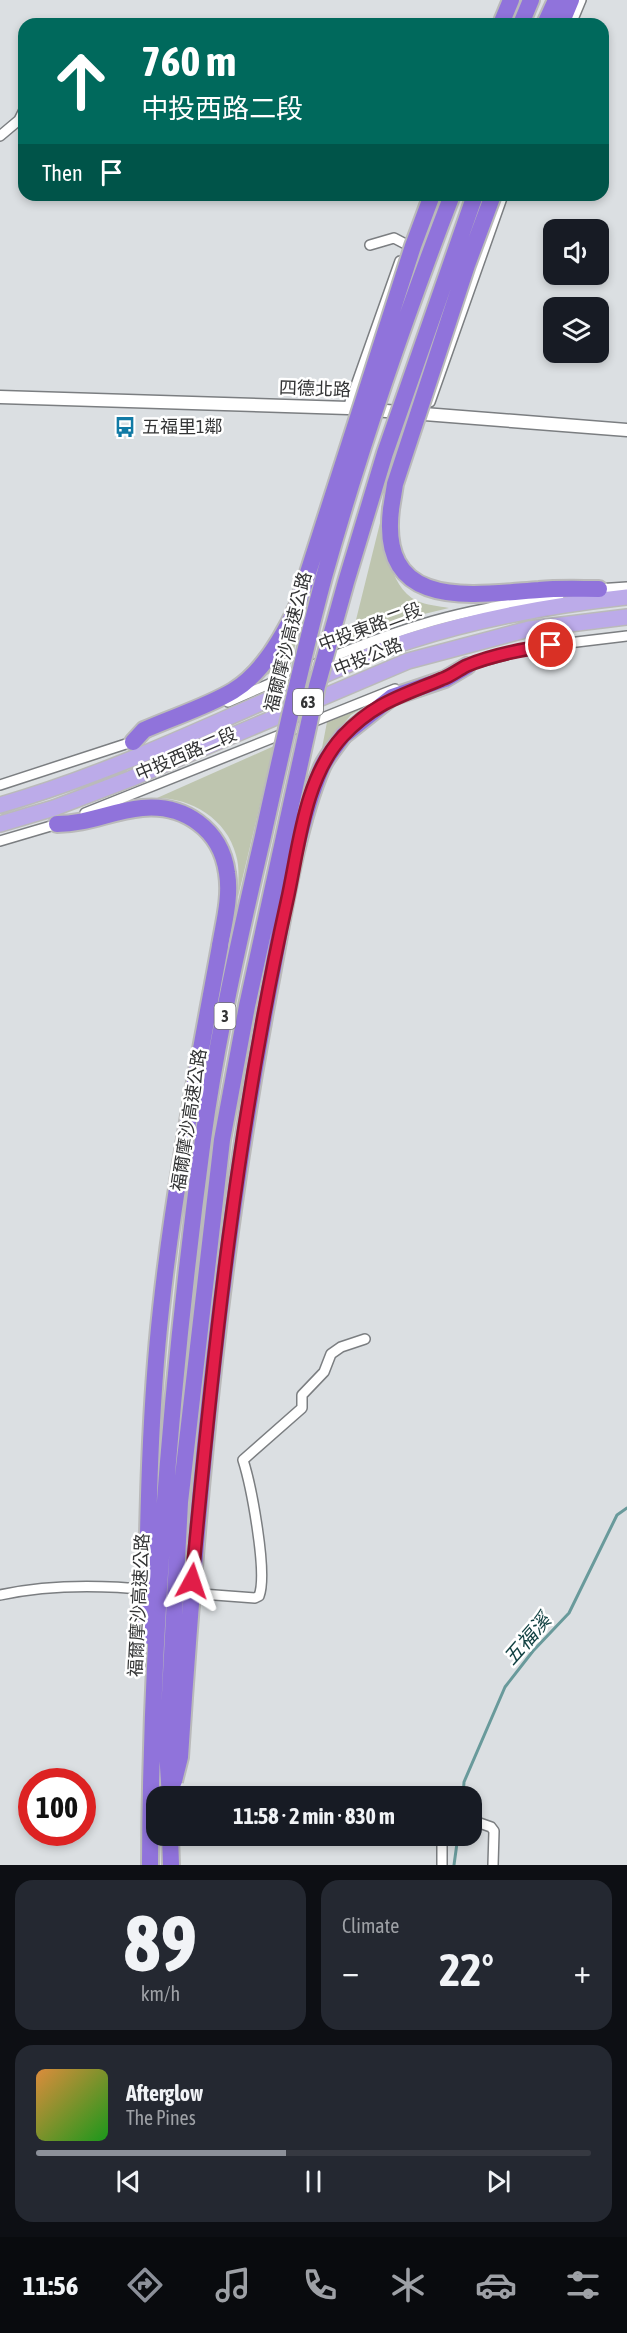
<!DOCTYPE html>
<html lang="en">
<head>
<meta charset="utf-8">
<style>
	body { margin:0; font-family:"Asap Condensed","Noto Sans TC",sans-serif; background:#242831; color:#f1f3f6; height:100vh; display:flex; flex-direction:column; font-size:22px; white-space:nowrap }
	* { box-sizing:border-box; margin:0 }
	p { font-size:20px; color:#9ea1a6 }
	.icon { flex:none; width:33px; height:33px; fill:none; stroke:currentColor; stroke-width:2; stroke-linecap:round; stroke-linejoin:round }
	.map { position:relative; height:1865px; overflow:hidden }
	.details { display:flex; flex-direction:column; gap:15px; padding:15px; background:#0d0f14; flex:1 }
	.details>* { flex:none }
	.hud { position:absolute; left:18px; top:18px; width:591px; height:183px; border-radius:18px; box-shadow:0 3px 9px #0003; background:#00695c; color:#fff; overflow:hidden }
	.controls { position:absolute; left:543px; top:219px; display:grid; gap:12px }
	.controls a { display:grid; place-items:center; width:66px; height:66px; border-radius:12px; background:#171b24; box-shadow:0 3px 9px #0003; font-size:30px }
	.speed { position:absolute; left:18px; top:1768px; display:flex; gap:12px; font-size:30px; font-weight:700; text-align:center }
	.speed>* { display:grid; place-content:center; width:78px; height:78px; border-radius:50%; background:#171b24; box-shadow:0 3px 9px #0003; line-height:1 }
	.speed .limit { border:9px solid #d22; background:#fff; color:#111 }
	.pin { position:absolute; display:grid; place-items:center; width:51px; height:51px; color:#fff; margin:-26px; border:3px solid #fff; border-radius:50%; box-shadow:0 2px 6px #0007 }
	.me { position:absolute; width:66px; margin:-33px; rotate:5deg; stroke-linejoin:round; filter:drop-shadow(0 0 4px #0008) }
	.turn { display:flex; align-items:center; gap:21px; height:126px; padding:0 24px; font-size:27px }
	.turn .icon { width:78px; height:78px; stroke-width:2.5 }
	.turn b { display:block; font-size:42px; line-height:51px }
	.then { display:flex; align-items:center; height:57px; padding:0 24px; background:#0003; gap:12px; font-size:22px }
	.big { font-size:45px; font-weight:700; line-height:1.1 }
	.details .card { flex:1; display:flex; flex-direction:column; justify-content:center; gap:9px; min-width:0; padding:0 21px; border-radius:18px; background:#242831 }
	.details .dial { align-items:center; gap:0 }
	.dial b { font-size:78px; line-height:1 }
	.song { display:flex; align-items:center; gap:18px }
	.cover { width:72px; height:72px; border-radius:9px; background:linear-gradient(135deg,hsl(30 70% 55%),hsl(120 70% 35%)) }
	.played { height:6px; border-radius:3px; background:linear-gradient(90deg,#8c9099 45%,#363941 45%) }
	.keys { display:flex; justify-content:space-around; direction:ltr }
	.heat { display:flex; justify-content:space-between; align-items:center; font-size:33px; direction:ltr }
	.details .tiles { flex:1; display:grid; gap:15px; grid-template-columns:1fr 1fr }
	.card:last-child { grid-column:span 2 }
	.trip { position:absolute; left:146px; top:1786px; width:336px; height:60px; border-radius:18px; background:#171b24; box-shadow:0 3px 9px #0003; font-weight:700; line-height:60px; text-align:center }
	.tabs { display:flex; height:96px; justify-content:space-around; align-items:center; background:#090b0e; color:#9ea1a6 }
	.tabs .icon { width:42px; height:42px }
	.tabs .on { color:#8c9099 }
	.tabs b { font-size:27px; color:#f1f3f6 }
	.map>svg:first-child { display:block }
	.green { fill:#bec5af }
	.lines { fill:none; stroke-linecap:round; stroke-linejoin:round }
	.stream { stroke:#699a9b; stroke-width:3 }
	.minor-casing { stroke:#7b7e81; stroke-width:12 }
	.tertiary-casing { stroke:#7b7e81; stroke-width:15 }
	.primary-casing { stroke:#bababa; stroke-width:18 }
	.motorway-casing { stroke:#bababa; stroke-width:20 }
	.minor { stroke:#fff; stroke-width:9 }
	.tertiary { stroke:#fff; stroke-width:12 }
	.primary { stroke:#bcabe9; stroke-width:15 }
	.motorway { stroke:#9073db; stroke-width:16 }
	.motorway-bridge-casing { stroke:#bababa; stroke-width:20; stroke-linecap:butt }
	.motorway-bridge { stroke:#9073db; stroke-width:16 }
	.route-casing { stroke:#92132f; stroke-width:15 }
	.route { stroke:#e11d48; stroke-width:10 }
	.labels { text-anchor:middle; stroke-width:5; stroke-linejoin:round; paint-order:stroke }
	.shield { fill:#fff; stroke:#707172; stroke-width:1.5 }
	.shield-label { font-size:16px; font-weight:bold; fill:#333435 }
	.street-label { font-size:18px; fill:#333435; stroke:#fff }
	.poi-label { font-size:18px; fill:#333435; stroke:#fff; text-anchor:start }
	.water-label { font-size:20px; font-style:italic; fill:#0f3f40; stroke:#fff }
</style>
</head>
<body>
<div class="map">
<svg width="627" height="1865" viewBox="0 0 627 1865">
	<rect width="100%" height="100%" fill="#dbdfe2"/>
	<path class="green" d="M383,511C387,540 386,585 417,601C426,605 439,606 449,608L395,621L351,640Z
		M302,614L291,664L255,680Z
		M364,707L351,715L322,748L327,722Z
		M274,746L238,897C238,883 240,868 236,855C227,819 191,798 157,798Z"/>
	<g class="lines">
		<path class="stream" d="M463,1797L464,1782L505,1687L533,1651L569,1613L617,1515L627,1508
			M454,1865L458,1836"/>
		<defs>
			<path id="minor" d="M571,24L581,0
				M0,136L19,120L24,110
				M370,245L394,238L415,249
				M430,402L503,195
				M348,408L400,261
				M597,589L627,587
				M465,666L535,647L627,636
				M228,702C295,673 363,641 433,621C475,609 517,603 559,596
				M0,785L135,741
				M85,813L395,689
				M0,841L61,823
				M188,1593L255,1598L259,1596C268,1573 251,1485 243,1460L302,1408V1395L324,1372L331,1354L341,1347L365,1339
				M0,1595C47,1585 102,1585 150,1590
				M471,1820L491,1827L494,1831L493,1865
				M442,1836V1865"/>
			<path id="tertiary" d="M0,397L348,408L627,430"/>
			<path id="primary" d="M0,805C98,777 191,734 283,693C325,675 366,655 409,641C480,618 553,605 627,597
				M0,824L54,808L130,779L408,661L529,629L627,617"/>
			<path id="motorway" d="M501,24L511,0
				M521,24L531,0
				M545,24L556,0
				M561,24L571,0
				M391,509C379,611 470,595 539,590C559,588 579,589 599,589
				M343,736L392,697L445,679L467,666
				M133,742L144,730C173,717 206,707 233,691C263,673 283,637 297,607
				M57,824C88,824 111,811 142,808C184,804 221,829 227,873C231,897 224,922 220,946
				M170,1836L171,1865"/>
		</defs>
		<use href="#minor" class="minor-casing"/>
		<use href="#tertiary" class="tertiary-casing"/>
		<use href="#primary" class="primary-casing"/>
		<use href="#motorway" class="motorway-casing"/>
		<use href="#minor" class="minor"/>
		<use href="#tertiary" class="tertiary"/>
		<use href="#primary" class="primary"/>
		<use href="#motorway" class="motorway"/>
		<defs>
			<path id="motorway-bridge" d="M391,509L395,484L467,265L493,195
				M297,607L413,246L432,195
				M146,1636C148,1527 149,1417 161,1309C174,1187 198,1066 220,946
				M174,1781L180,1757C197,1494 222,1233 272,974C284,910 297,825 322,767C327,756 336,746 343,736
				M170,1797L167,1751L180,1502L222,1140L247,1006L317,686L346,582L385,453L475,195
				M150,1865C151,1622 171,1379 203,1139C217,1037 240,936 263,836C282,749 301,663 324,577C360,448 404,320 452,195"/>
		</defs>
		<use href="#motorway-bridge" class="motorway-bridge-casing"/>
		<use href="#motorway-bridge" class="motorway-bridge"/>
	</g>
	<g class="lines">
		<defs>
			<path id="route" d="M192,1581C213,1353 237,1125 287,901C299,847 304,778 343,736C375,702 402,696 442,679C451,676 458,670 466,666C491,655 524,649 551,645"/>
		</defs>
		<use href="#route" class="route-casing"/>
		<use href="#route" class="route"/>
	</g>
	<defs>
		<symbol id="bus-bare" viewBox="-9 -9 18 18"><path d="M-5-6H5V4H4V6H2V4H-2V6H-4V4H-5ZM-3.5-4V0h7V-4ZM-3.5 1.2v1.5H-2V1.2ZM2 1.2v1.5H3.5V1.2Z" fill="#117aa5" stroke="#fff" stroke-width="2.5" paint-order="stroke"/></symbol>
	</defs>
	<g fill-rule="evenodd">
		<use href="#bus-bare" x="110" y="412" width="30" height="30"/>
	</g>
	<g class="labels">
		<g class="shield">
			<rect x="293" y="689" width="30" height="26" rx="4.5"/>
			<rect x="214.5" y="1003" width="21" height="26" rx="4.5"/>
		</g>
		<g class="shield-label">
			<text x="308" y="708">63</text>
			<text x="225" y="1022">3</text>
		</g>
		<g class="street-label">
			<text transform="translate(315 389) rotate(2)" y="6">四德北路</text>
			<text transform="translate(370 627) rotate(-20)" y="6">中投東路二段</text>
			<text transform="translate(288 642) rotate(-76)" y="6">福爾摩沙高速公路</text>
			<text transform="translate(368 657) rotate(-22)" y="6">中投公路</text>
			<text transform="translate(186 754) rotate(-23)" y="6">中投西路二段</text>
			<text transform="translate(189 1120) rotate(-81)" y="6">福爾摩沙高速公路</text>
			<text transform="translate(139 1605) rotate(-87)" y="6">福爾摩沙高速公路</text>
		</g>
		<g class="poi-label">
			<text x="142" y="433">五福里1鄰</text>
		</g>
		<g class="water-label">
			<text transform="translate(527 1639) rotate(-49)" y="7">五福溪</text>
		</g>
	</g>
</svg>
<div class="controls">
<a><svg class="icon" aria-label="sound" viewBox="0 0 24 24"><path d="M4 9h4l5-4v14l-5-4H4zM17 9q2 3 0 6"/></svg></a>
<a><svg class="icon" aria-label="layers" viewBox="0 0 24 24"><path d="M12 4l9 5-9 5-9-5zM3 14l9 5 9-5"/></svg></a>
</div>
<div class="speed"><div class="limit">100</div></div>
<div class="pin" style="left:551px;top:645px;background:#d93025"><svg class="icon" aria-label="arrive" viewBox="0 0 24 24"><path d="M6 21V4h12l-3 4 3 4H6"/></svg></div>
<svg class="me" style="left:192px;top:1581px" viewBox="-20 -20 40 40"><path d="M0-17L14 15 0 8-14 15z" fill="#e11d48" stroke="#fff" stroke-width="4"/></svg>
<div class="trip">11:58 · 2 min · 830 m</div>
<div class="hud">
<div class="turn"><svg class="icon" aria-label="ahead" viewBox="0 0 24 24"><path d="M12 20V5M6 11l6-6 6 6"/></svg><div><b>760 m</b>中投西路二段</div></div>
<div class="then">Then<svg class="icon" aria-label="arrive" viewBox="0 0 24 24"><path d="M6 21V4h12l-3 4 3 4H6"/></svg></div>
</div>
</div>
<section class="details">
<div class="tiles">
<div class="card dial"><b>89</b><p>km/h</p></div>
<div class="card"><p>Climate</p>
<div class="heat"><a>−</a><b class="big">22°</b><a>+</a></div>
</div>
<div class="card">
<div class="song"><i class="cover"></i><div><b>Afterglow</b><p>The Pines</p></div></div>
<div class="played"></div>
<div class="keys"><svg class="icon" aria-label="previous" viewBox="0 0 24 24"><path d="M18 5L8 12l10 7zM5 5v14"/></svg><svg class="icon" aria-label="pause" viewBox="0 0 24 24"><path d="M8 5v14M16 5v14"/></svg><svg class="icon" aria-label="next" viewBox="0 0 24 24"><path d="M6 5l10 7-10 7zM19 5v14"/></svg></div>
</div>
</div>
</section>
<nav class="tabs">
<b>11:56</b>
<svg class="icon on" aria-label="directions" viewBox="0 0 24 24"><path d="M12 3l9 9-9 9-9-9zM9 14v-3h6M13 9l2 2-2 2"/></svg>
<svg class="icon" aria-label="music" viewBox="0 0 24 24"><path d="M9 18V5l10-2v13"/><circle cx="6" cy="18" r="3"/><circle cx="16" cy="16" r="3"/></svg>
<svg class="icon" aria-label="phone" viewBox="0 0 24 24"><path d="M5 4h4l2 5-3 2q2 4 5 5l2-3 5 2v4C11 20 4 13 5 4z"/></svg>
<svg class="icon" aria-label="climate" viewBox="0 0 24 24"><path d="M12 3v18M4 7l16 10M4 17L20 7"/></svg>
<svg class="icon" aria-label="car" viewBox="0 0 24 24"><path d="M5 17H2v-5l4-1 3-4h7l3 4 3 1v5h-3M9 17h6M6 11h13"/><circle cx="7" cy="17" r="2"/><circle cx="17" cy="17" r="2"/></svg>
<svg class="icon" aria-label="filters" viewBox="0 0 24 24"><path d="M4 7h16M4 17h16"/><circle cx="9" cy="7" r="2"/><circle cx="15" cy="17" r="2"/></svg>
</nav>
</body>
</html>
